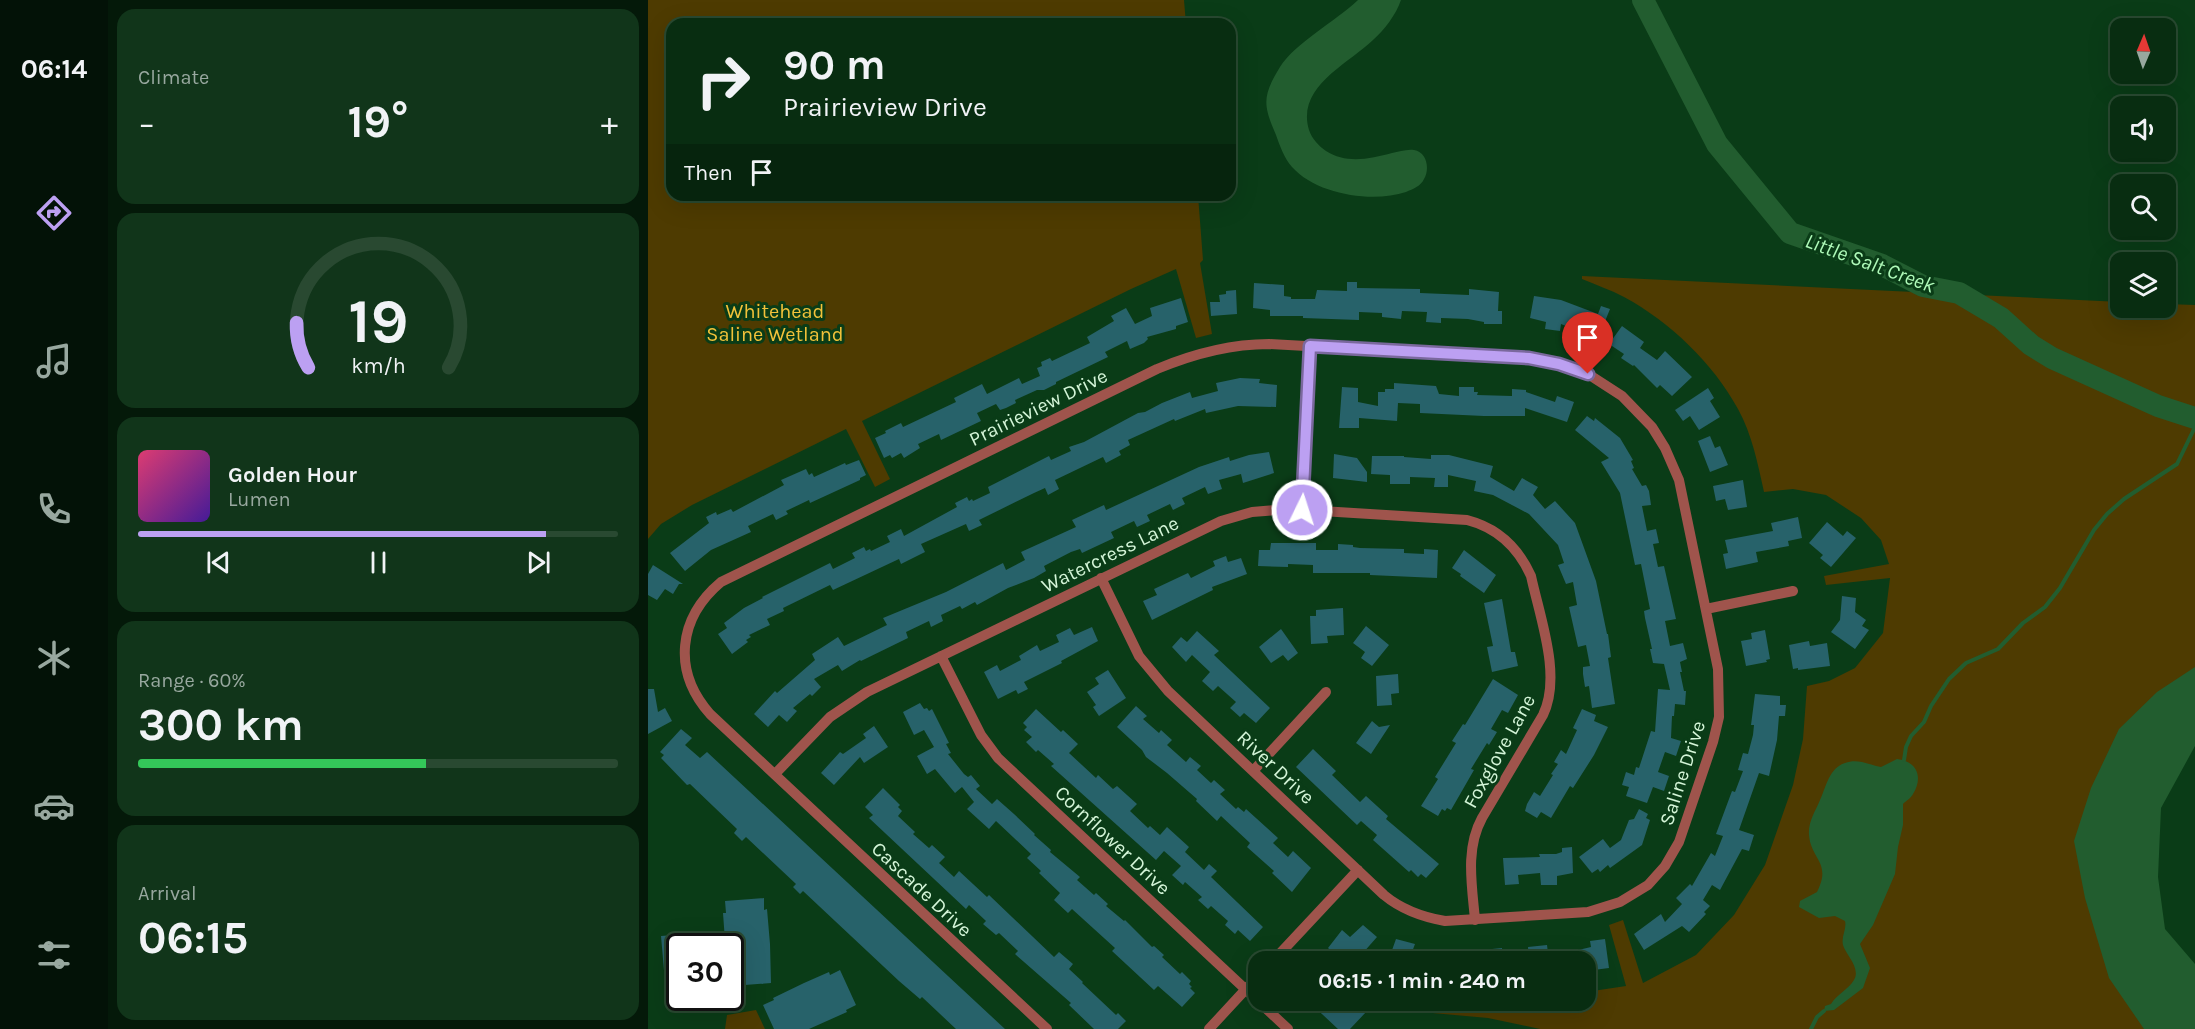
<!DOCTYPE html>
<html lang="en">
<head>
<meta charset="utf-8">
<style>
	body { margin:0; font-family:Karla,sans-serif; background:#11351a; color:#f1f3f6; height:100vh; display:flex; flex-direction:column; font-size:22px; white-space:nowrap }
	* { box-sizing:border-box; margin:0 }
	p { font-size:20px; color:#98a89f }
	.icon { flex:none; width:33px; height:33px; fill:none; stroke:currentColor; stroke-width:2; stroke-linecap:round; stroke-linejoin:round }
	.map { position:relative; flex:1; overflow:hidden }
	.sheet { display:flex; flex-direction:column; gap:9px; padding:9px; background:#041909; width:540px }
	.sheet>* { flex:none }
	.guide { position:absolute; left:18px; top:18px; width:570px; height:183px; border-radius:18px; box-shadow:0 6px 24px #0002,0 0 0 2px #294931; background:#082d11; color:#f1f3f6; overflow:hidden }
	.needle { width:39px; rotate:2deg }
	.buttons { position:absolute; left:1462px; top:18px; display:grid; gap:12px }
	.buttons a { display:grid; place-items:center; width:66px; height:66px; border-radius:12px; background:#082d11; box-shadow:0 6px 24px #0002,0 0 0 2px #294931; font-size:30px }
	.speed { position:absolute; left:18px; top:933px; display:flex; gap:12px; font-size:30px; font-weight:700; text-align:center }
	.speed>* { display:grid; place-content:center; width:78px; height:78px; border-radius:50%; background:#082d11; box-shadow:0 6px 24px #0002,0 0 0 2px #294931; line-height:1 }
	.speed .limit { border:3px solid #111; border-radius:9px; background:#fff; color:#111 }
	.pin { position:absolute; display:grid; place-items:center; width:51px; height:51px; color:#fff; margin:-62px -26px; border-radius:50% 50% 50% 0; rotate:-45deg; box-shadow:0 0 6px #0007 }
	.pin .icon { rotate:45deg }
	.me { position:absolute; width:66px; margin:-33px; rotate:4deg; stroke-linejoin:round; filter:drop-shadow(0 0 4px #0008) }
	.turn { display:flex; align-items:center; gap:21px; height:126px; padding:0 18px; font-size:27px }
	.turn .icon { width:78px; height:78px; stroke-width:2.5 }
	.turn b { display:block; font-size:42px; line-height:51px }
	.then { display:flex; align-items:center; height:57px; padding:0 18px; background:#0003; gap:12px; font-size:22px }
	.big { font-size:45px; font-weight:700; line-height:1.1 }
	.sheet .widget { flex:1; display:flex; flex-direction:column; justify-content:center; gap:9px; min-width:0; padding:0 21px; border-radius:18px; background:#11351a }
	.sheet .dial { align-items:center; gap:0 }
	.dial svg { height:156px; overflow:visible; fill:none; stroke:#294931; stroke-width:7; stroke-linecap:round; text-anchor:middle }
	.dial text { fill:#f1f3f6; stroke:none }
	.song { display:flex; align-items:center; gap:18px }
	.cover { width:72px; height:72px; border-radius:9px; background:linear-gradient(135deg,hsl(340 70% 55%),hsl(260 70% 35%)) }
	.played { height:6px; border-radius:3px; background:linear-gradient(90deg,#bca0f2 85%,#294931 85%) }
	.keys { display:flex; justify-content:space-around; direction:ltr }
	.heat { display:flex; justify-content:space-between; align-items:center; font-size:33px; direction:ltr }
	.charge { height:9px; border-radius:4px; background:linear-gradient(90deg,#34c759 60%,#294931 0) }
	.trip { position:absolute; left:600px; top:951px; width:348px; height:60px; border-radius:18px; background:#082d11; box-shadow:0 6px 24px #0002,0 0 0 2px #294931; font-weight:700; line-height:60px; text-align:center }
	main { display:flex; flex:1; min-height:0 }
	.dock { display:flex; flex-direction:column; width:108px; justify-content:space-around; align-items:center; background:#031207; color:#98a89f }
	.dock .icon { width:42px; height:42px }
	.dock .current { color:#bca0f2 }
	.dock b { font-size:27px; color:#f1f3f6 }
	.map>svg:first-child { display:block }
	.green { fill:#4e3b01 }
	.water { fill:#225d2f }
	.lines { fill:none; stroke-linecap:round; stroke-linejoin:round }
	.stream { stroke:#225d2f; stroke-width:4 }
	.river { stroke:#225d2f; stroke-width:22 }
	.building { fill:#27626a }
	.minor { stroke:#9f544c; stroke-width:10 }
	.route-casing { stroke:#7a689d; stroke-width:15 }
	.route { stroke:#bca0f2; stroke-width:10 }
	.labels { text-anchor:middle; stroke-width:6; stroke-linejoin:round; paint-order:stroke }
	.park-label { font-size:20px; fill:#f2c23a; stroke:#0a3c17 }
	.street-label { font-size:20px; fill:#d4f5d8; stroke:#0a3c17 }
	.water-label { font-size:21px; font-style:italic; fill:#affab9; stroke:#0a3c17 }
</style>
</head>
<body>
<main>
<nav class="dock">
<b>06:14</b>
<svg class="icon current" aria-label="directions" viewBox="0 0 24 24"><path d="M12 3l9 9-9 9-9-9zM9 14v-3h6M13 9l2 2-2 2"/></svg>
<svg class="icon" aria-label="music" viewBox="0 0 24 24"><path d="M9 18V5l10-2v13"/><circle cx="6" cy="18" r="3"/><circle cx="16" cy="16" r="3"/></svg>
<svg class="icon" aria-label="phone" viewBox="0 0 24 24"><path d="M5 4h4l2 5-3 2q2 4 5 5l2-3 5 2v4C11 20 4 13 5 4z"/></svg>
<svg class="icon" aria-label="climate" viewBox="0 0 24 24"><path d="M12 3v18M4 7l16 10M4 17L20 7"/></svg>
<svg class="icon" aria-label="car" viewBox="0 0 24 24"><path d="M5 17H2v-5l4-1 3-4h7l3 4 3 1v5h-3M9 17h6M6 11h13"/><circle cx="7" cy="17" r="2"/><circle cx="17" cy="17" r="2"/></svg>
<svg class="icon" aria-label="filters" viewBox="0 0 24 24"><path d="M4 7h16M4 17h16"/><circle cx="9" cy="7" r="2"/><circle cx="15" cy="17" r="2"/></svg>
</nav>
<section class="sheet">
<div class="widget"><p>Climate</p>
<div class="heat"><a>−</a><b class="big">19°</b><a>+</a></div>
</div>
<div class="widget dial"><svg viewBox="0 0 100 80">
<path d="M14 69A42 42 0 1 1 86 69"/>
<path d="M14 69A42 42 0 0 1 8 46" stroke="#bca0f2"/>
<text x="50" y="56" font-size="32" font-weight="700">19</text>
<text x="50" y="72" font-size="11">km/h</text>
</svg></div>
<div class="widget">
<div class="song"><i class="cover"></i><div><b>Golden Hour</b><p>Lumen</p></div></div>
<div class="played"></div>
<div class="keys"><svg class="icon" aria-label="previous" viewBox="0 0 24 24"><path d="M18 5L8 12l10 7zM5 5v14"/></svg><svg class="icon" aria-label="pause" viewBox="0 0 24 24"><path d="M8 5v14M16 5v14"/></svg><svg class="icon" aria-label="next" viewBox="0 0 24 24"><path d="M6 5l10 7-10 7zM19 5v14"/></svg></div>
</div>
<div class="widget"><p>Range · 60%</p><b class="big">300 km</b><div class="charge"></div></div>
<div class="widget"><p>Arrival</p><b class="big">06:15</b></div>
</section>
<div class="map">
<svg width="1547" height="1029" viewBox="0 0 1547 1029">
	<rect width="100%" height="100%" fill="#0a3c17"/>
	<path class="green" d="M0,0H536L538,24H24V195H550L555,260L552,263L564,334L548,338L528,269L483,289L214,421L242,479L227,487L198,429L44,505L13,524L0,539Z
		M934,276L1473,302V308H1518V304L1547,305V714L1470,838L1547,1029H892L840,1018L762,1011L733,1001L838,1003L859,1000H938V992L978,986L961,925L975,920L995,983L1048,955L1086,915L1117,865L1145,785L1155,739L1159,686L1181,681L1207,668L1235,633L1242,578L1178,585L1176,576L1241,564L1233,540L1213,518L1178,495L1145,489L1116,492C1110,465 1104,434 1090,409C1065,363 1022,322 976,297C963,290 948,285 934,279Z
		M108,1010L117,1029H77L79,1015Z"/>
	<path class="water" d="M710,0H753C748,15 736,30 725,40C700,64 648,87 661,130C664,139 671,146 678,151C698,164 722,159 744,153C751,152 758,149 766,150C779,152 782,169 776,179C773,186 765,189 758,192C725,203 669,195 644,167C636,158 632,146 628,135C615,105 614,96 632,67C646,44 688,21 710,0Z
		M1547,667V746L1513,808L1510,877L1517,929L1547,964V1029H1496L1461,978L1437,898L1426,841L1443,788L1471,729L1509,692Z
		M1249,759C1268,761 1276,776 1265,794C1263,798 1258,801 1255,804V825L1250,847L1247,874L1225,925L1212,944L1222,968L1215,988L1186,1010L1176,1011L1177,1006L1183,1004C1189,994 1200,990 1206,980C1213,968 1198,955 1195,945C1193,936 1199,929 1197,921L1187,916L1171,918L1151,907L1152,901L1169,892C1184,862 1163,860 1161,835C1160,822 1167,812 1172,800C1178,787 1181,768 1197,763C1210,758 1221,765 1233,767Z"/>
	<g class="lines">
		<path class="stream" d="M1256,760L1258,747L1263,736L1276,722L1283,706L1301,679L1318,663L1350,649L1375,623L1397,607L1412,588L1446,530L1459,514L1476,499L1529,464L1547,427
			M1163,1029L1169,1017L1176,1011"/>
		<path class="river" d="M995,0L1069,144L1142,233L1234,265L1275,286L1311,293L1353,318L1383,345L1404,358L1510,406L1547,418"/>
	</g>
	<path class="building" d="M699,282H709V288L772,289V293L821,295V289L851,292L850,311H854V324H836V322L820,319L793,318V323L778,322L779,312L754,311L753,319L734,317V313L711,312V320L655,318V316H622V310L605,308L606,283L636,285V296L643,297V299H667L669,290L699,291Z
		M588,290L589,314L563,316L562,302H572L571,295L578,294V291Z
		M886,296L913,300L950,314L953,306L962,309L947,346L934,341L937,334L913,324L912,331L897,329L898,322L882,318Z
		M533,298L540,322L528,326V329L499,337L500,339L496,343L482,349L479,341L457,352L460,357L408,382V384L396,390H389L367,400L368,403L358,408L352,410L348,404L329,413L333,421L293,440L291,434L270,444L272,448L256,458L253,453L244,458L242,455L236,458L227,438L238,433L237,431L253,423L255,427L308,402L306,398L334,384L339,394L371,378L374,384L392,376L389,368L394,366L393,362L402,358L404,361L442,343L439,337L466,321L463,316L478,308L487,324L504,316L502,308Z
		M974,326L996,342L992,348L1009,360L1017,351L1044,377L1024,396L1012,385L1009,388L986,365L985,366L973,358L976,354L961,344Z
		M592,378L612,379L611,383L629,385L628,407L590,406L558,413L557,409L527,421L526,419L480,440L482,445L471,451L473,455L458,463L455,457L407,480L411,489L400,495L397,488L386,493L331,520L334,525L321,531L318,524L273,544L277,552L253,564L251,559L185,590L182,585L135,608L136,611L119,619L122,625L101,635L103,637L98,640L100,642L84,654L70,634L79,628L76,623L96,608L115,598L114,597L182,563L185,569L207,558L204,553L216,547L218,551L222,549L223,551L242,542L239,536L253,529L256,536L309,507L307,503L319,497L321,501L324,499L325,501L342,493L340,487L401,456L403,460L423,451L421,447L436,442L490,413L497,412L514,403L542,392L544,398L570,391L568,383Z
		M746,383L788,386L791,394L811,396V387H826V392H830L829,395L864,396V389L878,390V392L907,402L909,396L926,402L919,422L877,408V416H836L772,413V404L750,403L749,421L711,418V428H691L694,387L710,388V402L730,406V392H737V389H746Z
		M1060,388L1066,398L1062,401L1072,417L1051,430L1042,416L1035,421L1027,410Z
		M939,416L946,421L947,418L972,438L985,460L983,461L986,468L984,469L994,486L998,485L1001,491L1003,505L994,506L999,531L1008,529L1011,543L1005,544L1010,567L1016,566L1028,619L1017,621L1022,646L1035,643L1039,659L1032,662L1034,672H1032L1036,691H1038L1037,705L1027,704L1026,716H1024L1023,738L1033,741L1028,756L1017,752L1010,772L1021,776L1016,791L1005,787L999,803L978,796L981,787L974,785L978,772L986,775L988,767L991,768L1003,731L1007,732L1010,689L1022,690L1016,664L1005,663L1002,649H1004L997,618L996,611L1002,609L993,564L987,565L972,493L953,462L961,458L927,430Z
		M1062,436L1067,448L1072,446L1080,465L1062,472L1050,441Z
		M621,452L626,473L595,483L593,474L571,480L574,489L560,494L557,487L534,498L537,504L525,510L522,504L499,515L502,521L489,527L486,521L463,532L466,538L434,553L432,549L423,552L396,566L398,571L386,578L360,588L329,605L327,602L314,609L312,606L293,615L295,621L283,627L281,621L258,632L260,638L213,661L212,660L194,671L190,665L166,679L173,687L164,696L162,694L145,708L149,711L139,722L131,715L120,727L106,714L127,691L129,693L167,660L164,654L190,637L196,646L239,625L235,618L298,592L355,563L358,570L377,560L373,552L428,527L424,520L456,505L458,510L551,467L581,457L582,461L601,455Z
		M686,454L709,458L719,472V482L685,478Z
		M783,455H801L845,466L842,477L866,491L874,478L890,487L885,495L897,509L907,501L927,523L948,581L959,634H960L963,657L960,658L967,704L944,708L941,686L937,687L935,674V667L942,666L938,645L930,647L921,607L929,605L925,582L918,584L910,565L916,563L910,545L881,514L845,495L826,491L828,481L800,475V487H786L787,478L762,477V484H742V475L723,474L724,456H756V457L783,459Z
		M211,460L218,475L212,478V480L162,503L161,500L138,511L140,514L128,520L125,514L100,526L103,532L63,550L37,571L22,553L61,523L58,517L68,512L69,515L83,509L85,512L136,485L133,480L158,469L161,475L164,473L166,477L197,463L198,465Z
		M1095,480L1099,507L1080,510L1077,499L1068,501L1065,486Z
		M1150,517L1154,538L1140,541L1141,546L1108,552L1110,562L1078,569L1075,554L1080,553L1077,540L1125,531L1123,523Z
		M1179,522L1195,536L1199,531L1208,538L1183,567L1172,558L1175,555L1161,543Z
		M623,543H668V550H690V544L705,545V547L712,548L756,549V553L776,554V549L790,550L789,578L722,575V573H665V565L640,564V567L610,566L611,550H622Z
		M816,550L848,575L836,593L812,576L813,574L804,568Z
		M578,556L580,562L593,558L599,574L564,587L565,590L504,620L495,601L509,595L506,589L540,573L543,578L567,566L565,561Z
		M5,565L35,584H31L25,594L17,589L9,600L0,595V574Z
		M1194,596L1208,598L1207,612L1218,620L1214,626L1221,630L1207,649L1183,632L1192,620Z
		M854,599L863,652H867L870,666L844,672L839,647L845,646L836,603Z
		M695,608L696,635L679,636L680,643L663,644L662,616H668V610Z
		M718,626L741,645L724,666L713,658L717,652L705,643Z
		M444,627L450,641L413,661L414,663L376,682L380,689L370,694L368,690L350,699L336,672L349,665L352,671L373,660L371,656L389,645L392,651L411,642L408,635L422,628L426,635Z
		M633,629L650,653L640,661L635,655L623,663L611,647Z
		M1117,630L1122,659L1118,660L1119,662L1098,666L1093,641L1104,639L1103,633Z
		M549,631L571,651L566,655L622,708L608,723L596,713L592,717L582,708L588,702L570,686L565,691L554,681L562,672L544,655L538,662L524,647L533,637L539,642Z
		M1161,641L1162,646L1179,643L1182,666L1150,670V668L1145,669L1141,645Z
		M460,670L478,698L451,716L445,707L448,705L439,692L451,684L447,678Z
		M750,674L751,693L743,694L744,705L729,706L728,676Z
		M845,679L870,695L860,713L854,710L843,729L849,732L841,745L839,743L823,769L826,770L803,810L799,808L797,811L794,809L790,816L773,806L790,779L787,777L808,743L804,741L815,724L817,725Z
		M0,689H6L10,712L17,708L24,721L0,734Z
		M1107,694L1132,696V705H1138L1137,716H1131L1129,740L1121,776L1111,773L1091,830L1106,835L1101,851L1094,849L1072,890L1064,885L1055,900L1062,906L1056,912L1058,914L1041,932L1034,926L996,950L986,934L1013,914L1017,922L1034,904L1028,898L1042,884L1044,886L1063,853L1067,856L1075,836L1068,834L1084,791L1087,792L1095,771L1090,770L1095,753L1100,754L1105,735L1106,725H1103Z
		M272,703L276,709L279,708L281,711L284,709L301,743L298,744L303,753L300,754L316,774L320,777L323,775L332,786L328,789L344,804L349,799L366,814L387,834L386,835L403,850L402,852L432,877L429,880L446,895L448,893L460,904L458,906L476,921L477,920L504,947L506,946L516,955L514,957L532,974L534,972L543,981L541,984L544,987L542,988L547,993L534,1007L510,986L506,990L464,951L467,948L424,909L420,913L406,900L412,893L391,873L393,871L379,858L383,854L348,821L341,829L319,809L326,802L314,787L307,793L287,769L279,774L269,756L286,747L276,730L266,735L255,712Z
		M488,706L499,716L495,719L511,733L513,730L524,740L519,745L538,762L542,757L553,766L549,770L563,783L566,780L577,790L572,794L588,809L590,807L596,812L598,809L630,838L625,843L640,857L645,851L663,868L644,892L624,873L626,871L599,847L602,843L573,816L569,821L548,801L549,799L519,773L498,757L494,750L469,727Z
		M388,709L413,732L415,730L430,744L421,753L448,778L450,775L465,789L469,786L489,804L482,811L500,828L502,826L512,835L519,827L541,847L537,852L556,870L561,864L569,871L563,877L615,927L602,941L590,930L587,934L577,925L580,921L563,906L560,909L550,900L554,897L537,882L535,885L524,875L533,866L516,851L508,860L403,766L406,764L390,750L388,752L378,742L384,737L376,730L379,727L375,723Z
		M934,709L948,715L946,721L960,727L946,755L925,788L922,786L903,818L893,812L889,818L877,811L879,804L886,792L892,796L905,775L903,774L910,764L906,762L913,750L918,754L929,730L925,728Z
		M724,721L731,727L742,725L723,754L708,743Z
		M226,726L240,747L216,763L212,757L186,785L173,773L192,752L195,754L218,738L215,734Z
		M33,729L44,738L37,745L52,758L59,752L357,1029H308L274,997L272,999L251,981L155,891L152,894L145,887L148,884L98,837L94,841L86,833L89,829L42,784L39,785L13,758L16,755L12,752Z
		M665,749L688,771L684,775L712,802L718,796L740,816L738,819L791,864L778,878L773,874L770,877L763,870L761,872L725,840L729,835L713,821L709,825L648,767Z
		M235,788L252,805L250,807L254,811L250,816L267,832L265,834L281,848L284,845L297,857L291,863L306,877L311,871L339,897L341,895L406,957L411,952L425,964L421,969L435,982L434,983L468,1015L470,1013L478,1021L470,1029H446L421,1005L423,1003L367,954L370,951L351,933L348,935L335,924L338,921L321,905L318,909L221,818L225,815L217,807Z
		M991,809L1000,814L998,818L1002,820L994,845L962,868L960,865L952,872L950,869L944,873L931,857L955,839L962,848L973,840L981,820L986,819Z
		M924,847L925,873L909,876V885H893L892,873L870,875L871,884L857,885L855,858L892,857L891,854H908L914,852V848Z
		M116,898V910L119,909L122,944L123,983L84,986L82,946H81L80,941H77L75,913H78L77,901Z
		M715,925L729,937L707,962H695L680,948L694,930L702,937Z
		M38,934L39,946H32V1004L19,1005L13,936Z
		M748,939L767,944L764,952L786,960L785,962H746L749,955L743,953Z
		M957,939L961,968L938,971V962H881L880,947L899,945L900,953L926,951L943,947L942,941Z
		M854,948L855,962H834V950Z
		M192,970L208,1005L198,1010L199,1012L161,1029H126L115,1005L126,1000L125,998L156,983L181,972L182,975Z
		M659,1000H682L688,1006L693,1000H703L709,1006L711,1003L719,1011L702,1029H690Z"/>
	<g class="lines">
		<path class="minor" d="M654,509L662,346
			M1058,609L1145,591
			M293,656L333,735L350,758L640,1029
			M605,771L678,692
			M127,774L182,717L219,692L573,521L604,512L641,509L819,520C850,528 870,547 883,576C892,618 914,676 895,715L834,818C817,849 824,885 827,920
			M624,962L710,870
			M399,1029L62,714C24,671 30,618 73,582L509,369C545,354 581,344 621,344L891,359L921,367L940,374L974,396L1004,427L1017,448L1031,480L1070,669L1071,717L1065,742L1031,842L1017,866L1000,885L972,902L940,912L797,921C774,917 754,910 736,895L520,691L491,656L453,578
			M561,1029L610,976"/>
	</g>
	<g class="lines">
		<defs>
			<path id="route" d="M654,510L662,346L881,358L911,364L940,374"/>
		</defs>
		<use href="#route" class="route-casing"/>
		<use href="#route" class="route"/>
	</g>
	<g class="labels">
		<g class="park-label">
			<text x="127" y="318">Whitehead<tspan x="127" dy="23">Saline Wetland</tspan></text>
		</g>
		<g class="street-label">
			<text transform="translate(390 407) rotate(-26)" y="7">Prairieview Drive</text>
			<text transform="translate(462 554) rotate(-26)" y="7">Watercress Lane</text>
			<text transform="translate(851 751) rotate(-61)" y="7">Foxglove Lane</text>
			<text transform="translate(628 767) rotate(43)" y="7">River Drive</text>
			<text transform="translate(1034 773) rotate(-72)" y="7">Saline Drive</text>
			<text transform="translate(465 840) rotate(43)" y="7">Cornflower Drive</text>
			<text transform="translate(274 889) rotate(43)" y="7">Cascade Drive</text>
		</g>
		<g class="water-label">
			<text transform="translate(1222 263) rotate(20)" y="7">Little Salt Creek</text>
		</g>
	</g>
</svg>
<div class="buttons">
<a><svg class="needle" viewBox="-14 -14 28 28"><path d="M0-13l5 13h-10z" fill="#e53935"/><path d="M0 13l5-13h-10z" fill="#98a89f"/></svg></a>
<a><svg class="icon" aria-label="sound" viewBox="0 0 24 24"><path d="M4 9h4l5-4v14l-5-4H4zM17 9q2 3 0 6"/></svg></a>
<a><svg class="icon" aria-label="search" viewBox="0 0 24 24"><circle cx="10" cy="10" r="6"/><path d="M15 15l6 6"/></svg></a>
<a><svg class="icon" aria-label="layers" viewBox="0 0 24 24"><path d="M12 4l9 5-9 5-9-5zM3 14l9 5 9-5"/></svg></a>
</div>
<div class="speed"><div class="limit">30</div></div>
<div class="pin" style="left:940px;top:374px;background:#d93025"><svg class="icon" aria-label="arrive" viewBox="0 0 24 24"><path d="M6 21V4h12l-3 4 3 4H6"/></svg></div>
<svg class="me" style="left:654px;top:510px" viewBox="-20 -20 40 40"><circle r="17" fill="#bca0f2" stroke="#fff" stroke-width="3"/><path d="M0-11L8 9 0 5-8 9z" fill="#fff"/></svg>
<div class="trip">06:15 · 1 min · 240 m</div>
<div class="guide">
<div class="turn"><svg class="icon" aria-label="right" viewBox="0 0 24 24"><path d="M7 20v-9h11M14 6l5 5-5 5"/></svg><div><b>90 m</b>Prairieview Drive</div></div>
<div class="then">Then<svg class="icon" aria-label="arrive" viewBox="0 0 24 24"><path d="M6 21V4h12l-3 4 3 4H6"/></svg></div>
</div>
</div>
</main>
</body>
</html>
